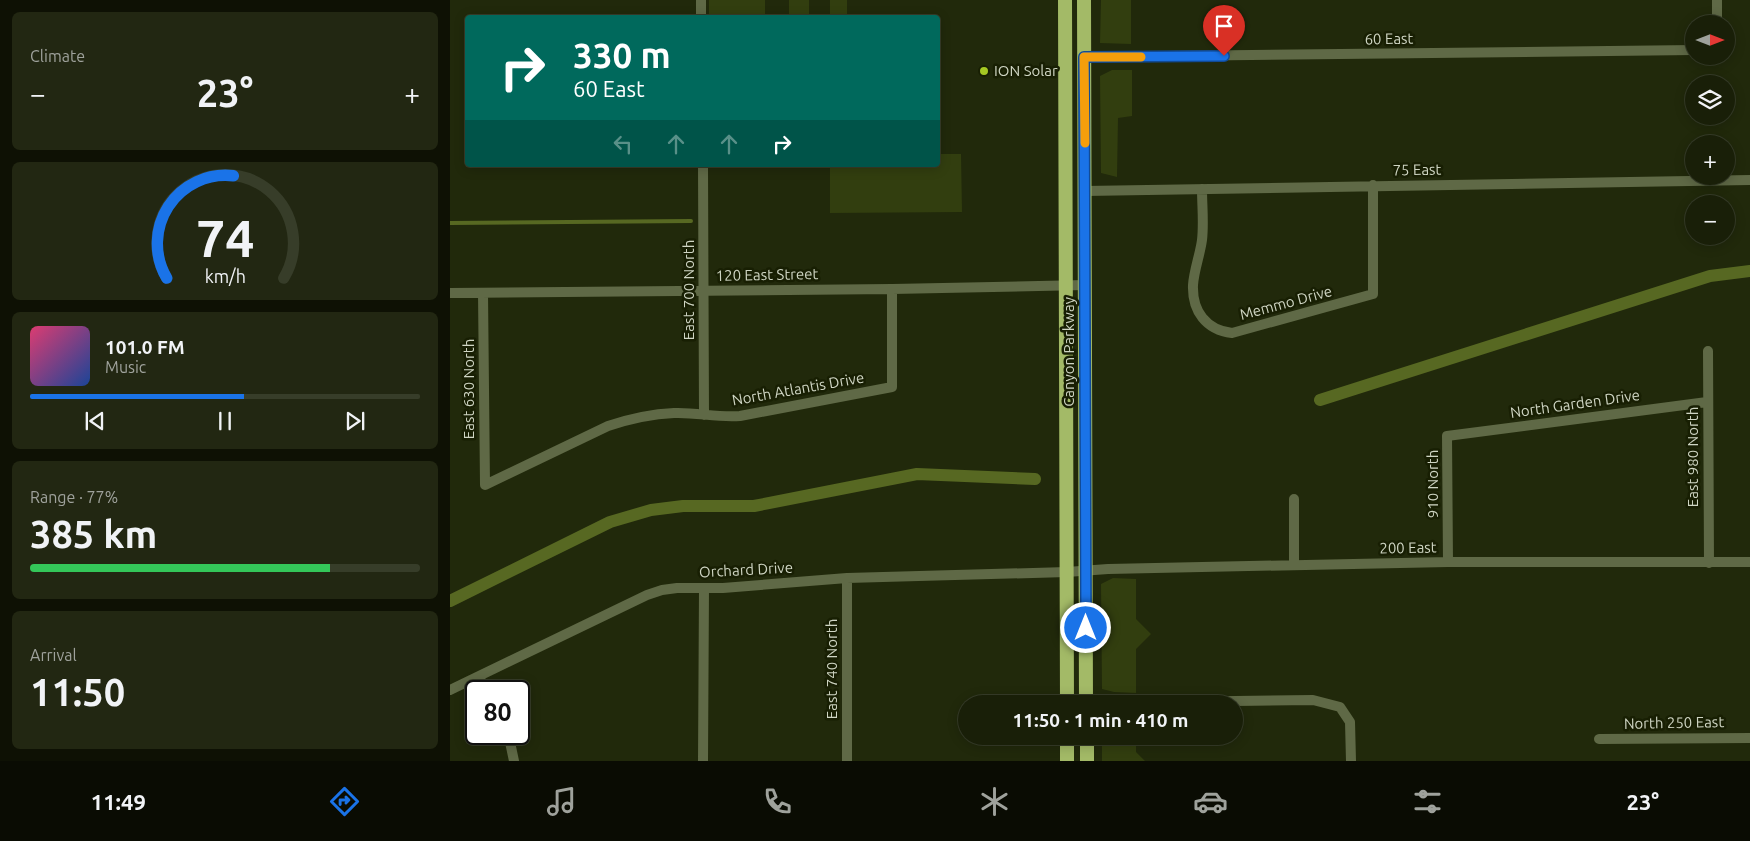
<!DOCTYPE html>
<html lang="en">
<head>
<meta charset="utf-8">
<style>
	body { margin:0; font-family:Ubuntu,sans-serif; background:#222712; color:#f1f3f6; height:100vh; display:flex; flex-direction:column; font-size:19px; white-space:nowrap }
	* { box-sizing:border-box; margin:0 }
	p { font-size:16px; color:#9fa29c }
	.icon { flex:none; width:28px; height:28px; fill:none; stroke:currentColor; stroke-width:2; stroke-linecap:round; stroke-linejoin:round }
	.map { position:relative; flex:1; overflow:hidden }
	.sheet { display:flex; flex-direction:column; gap:12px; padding:12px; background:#0e1104; width:450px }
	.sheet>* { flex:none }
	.top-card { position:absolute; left:15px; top:15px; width:475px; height:152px; border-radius:5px; box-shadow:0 2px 12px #0003,0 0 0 1px #373d29; background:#00695c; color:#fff; overflow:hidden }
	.needle { width:32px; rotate:90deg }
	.buttons { position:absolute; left:1235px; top:15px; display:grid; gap:10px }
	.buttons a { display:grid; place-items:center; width:50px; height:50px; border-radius:50%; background:#191f08; box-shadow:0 2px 12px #0003,0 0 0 1px #373d29; font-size:25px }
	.speed { position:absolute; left:15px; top:680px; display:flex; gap:10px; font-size:25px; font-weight:700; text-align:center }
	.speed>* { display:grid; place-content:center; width:65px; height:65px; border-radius:50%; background:#191f08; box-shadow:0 2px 12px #0003,0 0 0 1px #373d29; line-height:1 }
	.speed .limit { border:2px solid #111; border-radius:8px; background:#fff; color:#111 }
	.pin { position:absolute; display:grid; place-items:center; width:42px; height:42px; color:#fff; margin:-51px -21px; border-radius:50% 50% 50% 0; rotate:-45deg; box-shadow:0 0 5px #0007 }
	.pin .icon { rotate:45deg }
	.me { position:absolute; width:55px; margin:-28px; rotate:0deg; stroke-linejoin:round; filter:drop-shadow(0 0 4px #0008) }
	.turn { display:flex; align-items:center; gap:18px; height:105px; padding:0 25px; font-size:22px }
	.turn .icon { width:65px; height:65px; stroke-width:2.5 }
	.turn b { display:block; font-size:35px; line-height:42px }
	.lanes { display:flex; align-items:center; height:48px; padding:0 25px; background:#0003; justify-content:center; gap:25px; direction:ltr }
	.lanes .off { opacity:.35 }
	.big { font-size:38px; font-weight:700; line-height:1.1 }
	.sheet .card { flex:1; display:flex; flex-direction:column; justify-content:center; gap:8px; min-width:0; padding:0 18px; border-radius:8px; background:#222712 }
	.sheet .dial { align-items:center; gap:0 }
	.dial svg { height:130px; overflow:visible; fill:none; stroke:#373d29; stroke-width:7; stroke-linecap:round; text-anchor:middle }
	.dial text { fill:#f1f3f6; stroke:none }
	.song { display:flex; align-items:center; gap:15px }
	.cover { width:60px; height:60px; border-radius:8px; background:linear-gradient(135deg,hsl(340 70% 55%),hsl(220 70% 35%)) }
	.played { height:5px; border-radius:2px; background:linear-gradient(90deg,#1a73e8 55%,#373d29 55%) }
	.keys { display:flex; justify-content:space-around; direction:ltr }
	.heat { display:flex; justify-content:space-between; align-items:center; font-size:28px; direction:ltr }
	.charge { height:8px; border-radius:4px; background:linear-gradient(90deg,#34c759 77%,#373d29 0) }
	.trip { position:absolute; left:508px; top:695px; width:285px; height:50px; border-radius:25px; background:#191f08; box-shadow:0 2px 12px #0003,0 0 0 1px #373d29; font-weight:700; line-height:50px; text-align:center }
	.menu { display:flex; height:80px; justify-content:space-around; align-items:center; background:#0a0c03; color:#9fa29c }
	.menu .icon { width:35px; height:35px }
	.menu .active { color:#1a73e8 }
	.menu b { font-size:22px; color:#f1f3f6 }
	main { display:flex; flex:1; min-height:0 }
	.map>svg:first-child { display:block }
	.green { fill:#323e0f }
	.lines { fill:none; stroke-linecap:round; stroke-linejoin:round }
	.stream { stroke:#576822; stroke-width:4 }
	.canal { stroke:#576822; stroke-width:12 }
	.minor { stroke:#5f6946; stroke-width:10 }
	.trunk { stroke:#a3ba67; stroke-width:14 }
	.route-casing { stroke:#114b97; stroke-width:12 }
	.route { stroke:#1a73e8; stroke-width:9 }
	.slow { stroke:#f59e0b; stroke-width:9 }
	.poi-dot { fill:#a5c823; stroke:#181f03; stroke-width:2 }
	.labels { text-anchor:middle; stroke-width:5; stroke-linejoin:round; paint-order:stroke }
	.street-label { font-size:15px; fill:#cfd5c3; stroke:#181f03 }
	.poi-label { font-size:15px; fill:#cfd5c3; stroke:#181f03; text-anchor:start }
</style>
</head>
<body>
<main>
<section class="sheet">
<div class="card"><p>Climate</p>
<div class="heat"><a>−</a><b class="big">23°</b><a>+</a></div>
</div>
<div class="card dial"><svg viewBox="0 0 100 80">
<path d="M14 69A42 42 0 1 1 86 69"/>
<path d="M14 69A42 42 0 0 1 55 6" stroke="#1a73e8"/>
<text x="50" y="56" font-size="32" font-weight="700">74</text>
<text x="50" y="72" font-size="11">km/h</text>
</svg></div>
<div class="card">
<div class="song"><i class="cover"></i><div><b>101.0 FM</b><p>Music</p></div></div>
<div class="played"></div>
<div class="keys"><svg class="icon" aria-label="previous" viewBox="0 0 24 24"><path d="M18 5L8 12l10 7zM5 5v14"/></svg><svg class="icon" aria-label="pause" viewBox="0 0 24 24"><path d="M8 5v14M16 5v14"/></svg><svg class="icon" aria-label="next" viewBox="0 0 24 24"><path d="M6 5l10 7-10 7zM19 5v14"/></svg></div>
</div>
<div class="card"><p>Range · 77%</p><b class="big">385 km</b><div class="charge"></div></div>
<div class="card"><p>Arrival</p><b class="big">11:50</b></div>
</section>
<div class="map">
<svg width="1300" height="761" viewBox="0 0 1300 761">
	<rect width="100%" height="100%" fill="#21290b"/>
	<path class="green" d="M259,0H315V17H259Z
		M339,0H359V17H339Z
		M380,0H397V17H380Z
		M651,0H681V44L650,43Z
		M662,70H682V116L668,118L667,177L651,173L650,76Z
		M488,154H511L512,212L380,213V165H488Z
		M663,578L686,579V619L701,634L686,649V693L664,692L652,689L651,584Z
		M652,736H686V752L695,761H652Z"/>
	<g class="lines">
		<path class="stream" d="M0,223L241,221"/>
		<path class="canal" d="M870,400L1260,276L1300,271
			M0,601L160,522L201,510L233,506H304L467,474L585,479"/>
		<path class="minor" d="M251,0V18
			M1267,0V24
			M634,57L1244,50
			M253,165L254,415
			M752,189C752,206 754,223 752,240C750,255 744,270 743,285C742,311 756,330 782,333L923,294V185
			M635,191L1300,180
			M0,293L442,289L635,285
			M33,293L35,485L158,426C179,419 201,414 224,413C246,412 268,418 290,416L442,387V289
			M1258,351L1259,563
			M844,499V565
			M998,562L997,436L1257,402
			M397,578V761
			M29,677L36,691
			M0,690L197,595L212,590L227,588H273L397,578L617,572L658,569L998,562H1300
			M636,703L863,700L890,707L900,722L901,761
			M56,734L60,742L64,761
			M1149,739L1300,738
			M253,761L254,588"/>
		<path class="trunk" d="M615,0L617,704
			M634,0L636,704
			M617,736V761
			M637,736V761"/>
	</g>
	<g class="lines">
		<defs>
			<path id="route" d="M636,628L634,57L774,56"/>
		</defs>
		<use href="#route" class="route-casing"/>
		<use href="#route" class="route"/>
		<path class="slow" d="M635,143L634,57H691"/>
	</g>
	<circle class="poi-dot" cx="534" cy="71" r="5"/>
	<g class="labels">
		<g class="street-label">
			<text transform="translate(939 39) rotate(-1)" y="5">60 East</text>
			<text transform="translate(967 170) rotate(-1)" y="5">75 East</text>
			<text transform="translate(317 275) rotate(-1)" y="5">120 East Street</text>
			<text transform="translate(239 290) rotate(-90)" y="5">East 700 North</text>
			<text transform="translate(836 303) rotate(-15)" y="5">Memmo Drive</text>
			<text transform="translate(619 352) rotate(-90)" y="5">Canyon Parkway</text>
			<text transform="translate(19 389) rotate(-90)" y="5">East 630 North</text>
			<text transform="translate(348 389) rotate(-10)" y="5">North Atlantis Drive</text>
			<text transform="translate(1125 404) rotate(-8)" y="5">North Garden Drive</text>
			<text transform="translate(1243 457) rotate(-90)" y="5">East 980 North</text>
			<text transform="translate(983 484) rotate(-90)" y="5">910 North</text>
			<text transform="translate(958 548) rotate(-1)" y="5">200 East</text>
			<text transform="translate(296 570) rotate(-3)" y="5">Orchard Drive</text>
			<text transform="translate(382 669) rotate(-90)" y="5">East 740 North</text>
			<text transform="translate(1224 723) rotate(-1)" y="5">North 250 East</text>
		</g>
		<g class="poi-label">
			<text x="544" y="76">ION Solar</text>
		</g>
	</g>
</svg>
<div class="buttons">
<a><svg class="needle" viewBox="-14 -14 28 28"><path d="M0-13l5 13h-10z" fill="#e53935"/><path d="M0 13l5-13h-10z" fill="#9fa29c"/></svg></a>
<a><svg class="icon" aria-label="layers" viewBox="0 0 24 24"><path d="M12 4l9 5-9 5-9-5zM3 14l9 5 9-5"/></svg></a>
<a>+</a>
<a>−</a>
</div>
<div class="speed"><div class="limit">80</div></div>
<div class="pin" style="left:774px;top:56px;background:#d93025"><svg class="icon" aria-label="arrive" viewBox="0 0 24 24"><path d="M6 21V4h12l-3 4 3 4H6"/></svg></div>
<svg class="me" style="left:636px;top:628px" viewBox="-20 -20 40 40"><circle r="17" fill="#1a73e8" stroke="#fff" stroke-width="3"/><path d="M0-11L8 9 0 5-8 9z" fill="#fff"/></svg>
<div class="trip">11:50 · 1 min · 410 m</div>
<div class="top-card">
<div class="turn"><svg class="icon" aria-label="right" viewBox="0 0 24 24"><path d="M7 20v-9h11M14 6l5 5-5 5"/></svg><div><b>330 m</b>60 East</div></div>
<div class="lanes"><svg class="icon off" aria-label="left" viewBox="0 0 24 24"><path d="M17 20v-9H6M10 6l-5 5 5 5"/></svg><svg class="icon off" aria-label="ahead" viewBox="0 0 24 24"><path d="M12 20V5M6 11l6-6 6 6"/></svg><svg class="icon off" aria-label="ahead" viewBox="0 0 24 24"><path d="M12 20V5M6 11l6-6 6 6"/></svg><svg class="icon" aria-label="right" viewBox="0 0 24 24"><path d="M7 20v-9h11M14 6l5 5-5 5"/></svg></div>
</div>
</div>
</main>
<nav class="menu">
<b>11:49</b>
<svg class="icon active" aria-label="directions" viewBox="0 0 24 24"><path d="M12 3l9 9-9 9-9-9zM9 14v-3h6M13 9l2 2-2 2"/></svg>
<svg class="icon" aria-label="music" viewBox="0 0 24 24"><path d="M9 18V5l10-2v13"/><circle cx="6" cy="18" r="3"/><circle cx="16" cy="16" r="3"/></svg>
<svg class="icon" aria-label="phone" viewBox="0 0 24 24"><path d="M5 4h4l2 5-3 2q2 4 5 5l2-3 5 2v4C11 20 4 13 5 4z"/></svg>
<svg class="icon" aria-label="climate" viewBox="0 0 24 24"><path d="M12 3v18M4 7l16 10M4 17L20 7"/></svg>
<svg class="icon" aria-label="car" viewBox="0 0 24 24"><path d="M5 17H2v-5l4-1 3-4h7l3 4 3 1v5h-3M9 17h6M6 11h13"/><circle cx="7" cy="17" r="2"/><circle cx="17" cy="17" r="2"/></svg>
<svg class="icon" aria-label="filters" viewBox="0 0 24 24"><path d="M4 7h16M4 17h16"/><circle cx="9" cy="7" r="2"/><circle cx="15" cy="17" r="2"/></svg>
<b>23°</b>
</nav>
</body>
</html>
